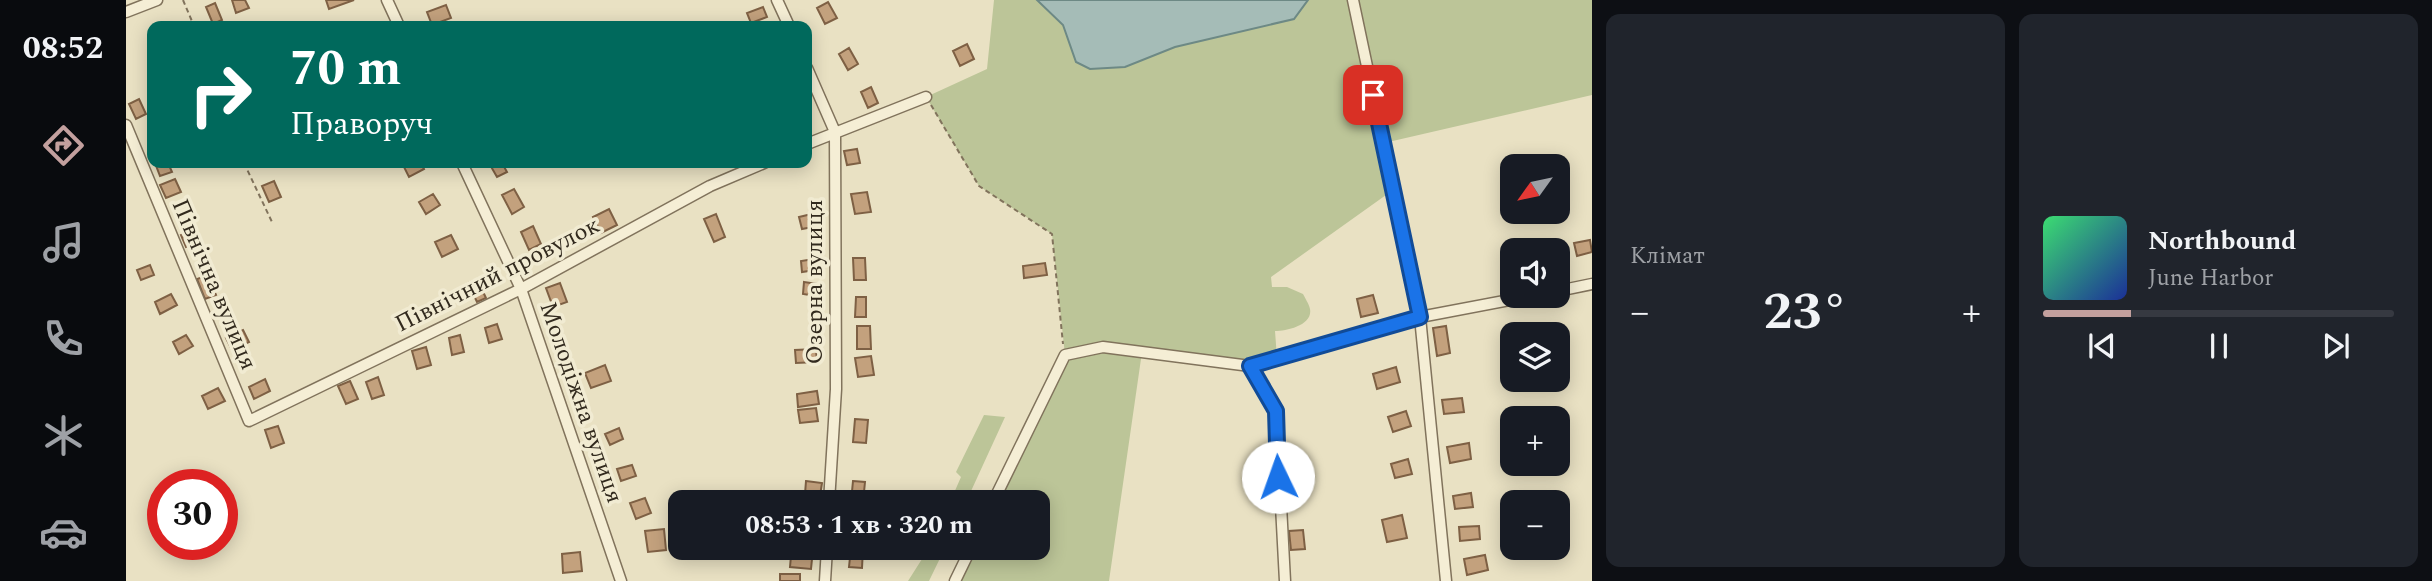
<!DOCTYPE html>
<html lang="uk">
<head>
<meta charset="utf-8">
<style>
	body { margin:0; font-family:Spectral,serif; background:#20242c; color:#f1f3f6; height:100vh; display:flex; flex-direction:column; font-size:26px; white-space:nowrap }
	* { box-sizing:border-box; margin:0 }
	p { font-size:23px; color:#9ea1a6 }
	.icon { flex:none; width:38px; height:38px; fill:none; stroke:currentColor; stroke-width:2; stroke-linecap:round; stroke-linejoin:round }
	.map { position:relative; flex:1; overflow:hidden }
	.panel { display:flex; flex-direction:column; gap:14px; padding:14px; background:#0d0f14; width:840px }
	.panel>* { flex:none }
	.guide { position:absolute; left:21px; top:21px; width:665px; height:147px; border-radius:14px; box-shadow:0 4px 18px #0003; background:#00695c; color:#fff; overflow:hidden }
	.needle { width:46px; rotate:237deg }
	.fabs { position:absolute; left:1374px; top:154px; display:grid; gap:14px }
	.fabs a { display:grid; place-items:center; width:70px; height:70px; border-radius:14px; background:#171b24; box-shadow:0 4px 18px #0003; font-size:35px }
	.speed { position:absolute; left:21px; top:469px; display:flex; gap:14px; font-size:35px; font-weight:700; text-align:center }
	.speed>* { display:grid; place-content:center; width:91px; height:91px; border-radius:50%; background:#171b24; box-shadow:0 4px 18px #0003; line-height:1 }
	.speed .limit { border:10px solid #d22; background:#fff; color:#111 }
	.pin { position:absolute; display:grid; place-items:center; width:60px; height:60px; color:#fff; margin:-30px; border-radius:14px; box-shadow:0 4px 10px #0006 }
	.me { position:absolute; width:77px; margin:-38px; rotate:357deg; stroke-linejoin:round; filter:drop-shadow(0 0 5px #0008) }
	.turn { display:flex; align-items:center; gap:24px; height:147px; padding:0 28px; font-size:32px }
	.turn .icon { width:91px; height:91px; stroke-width:2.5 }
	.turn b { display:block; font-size:49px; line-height:60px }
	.big { font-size:52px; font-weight:700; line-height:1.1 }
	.panel .tile { flex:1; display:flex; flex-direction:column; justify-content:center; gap:10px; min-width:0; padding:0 24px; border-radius:14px; background:#20242c }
	.song { display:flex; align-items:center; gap:21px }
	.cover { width:84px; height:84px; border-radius:10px; background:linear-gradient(135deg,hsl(140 70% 55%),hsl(230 70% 35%)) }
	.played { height:7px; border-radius:4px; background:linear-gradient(90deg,#c3a09e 25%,#363941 25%) }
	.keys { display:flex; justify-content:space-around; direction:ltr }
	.heat { display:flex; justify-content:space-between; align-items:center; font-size:38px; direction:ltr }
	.panel .tiles { flex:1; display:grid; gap:14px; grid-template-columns:repeat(2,1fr) }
	.trip { position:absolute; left:542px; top:490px; width:382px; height:70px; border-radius:14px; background:#171b24; box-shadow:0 4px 18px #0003; font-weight:700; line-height:70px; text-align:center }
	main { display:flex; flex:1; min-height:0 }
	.dock { display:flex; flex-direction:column; width:126px; justify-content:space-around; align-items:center; background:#090b0e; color:#9ea1a6 }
	.dock .icon { width:49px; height:49px }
	.dock .current { color:#c3a09e }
	.dock b { font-size:32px; color:#f1f3f6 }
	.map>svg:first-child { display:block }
	.green { fill:#bcc598 }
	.water { fill:#a5bcb7; stroke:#6d8985; stroke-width:2 }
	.building { fill:#c3a17d; stroke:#7e6044; stroke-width:2 }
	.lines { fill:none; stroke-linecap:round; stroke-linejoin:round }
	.minor-casing { stroke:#81735c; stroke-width:13 }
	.path { stroke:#81735c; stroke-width:2; stroke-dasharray:5 3.5; stroke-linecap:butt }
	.minor { stroke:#f5eed5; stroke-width:10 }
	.route-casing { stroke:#114b97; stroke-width:18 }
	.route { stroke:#1a73e8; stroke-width:12 }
	.labels { text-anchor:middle; stroke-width:7; stroke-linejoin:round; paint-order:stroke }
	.street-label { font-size:24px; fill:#322a1e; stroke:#f1ebd2 }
</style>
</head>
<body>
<main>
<nav class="dock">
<b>08:52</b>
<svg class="icon current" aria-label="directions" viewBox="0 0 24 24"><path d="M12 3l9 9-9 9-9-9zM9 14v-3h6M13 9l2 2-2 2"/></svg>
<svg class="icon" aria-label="music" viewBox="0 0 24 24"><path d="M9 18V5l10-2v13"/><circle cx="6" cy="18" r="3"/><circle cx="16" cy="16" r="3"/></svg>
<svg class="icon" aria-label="phone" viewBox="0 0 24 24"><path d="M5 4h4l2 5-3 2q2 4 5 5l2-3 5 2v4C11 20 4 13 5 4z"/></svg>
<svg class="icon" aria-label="climate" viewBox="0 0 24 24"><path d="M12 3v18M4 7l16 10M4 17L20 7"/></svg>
<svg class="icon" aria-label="car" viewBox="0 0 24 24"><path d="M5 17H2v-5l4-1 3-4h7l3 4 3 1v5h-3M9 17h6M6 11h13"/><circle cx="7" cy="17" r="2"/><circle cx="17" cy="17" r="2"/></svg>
</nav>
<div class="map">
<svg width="1466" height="581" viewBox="0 0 1466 581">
	<rect width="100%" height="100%" fill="#e9e1c3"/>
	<path class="green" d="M868,0H1466V95L1258,143L1267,190L1145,277L1146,287H1161L1177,294C1179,298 1183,304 1184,309C1187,325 1161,331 1149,331L1151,358L1124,366L1016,352L983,581H829L845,548H912V502H867L939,355L926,234L853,186L800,97L861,69Z
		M858,415L879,417L840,502H824L835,477L830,472Z
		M803,548H819L803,581H782Z"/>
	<path class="water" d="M911,0H1182L1168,19L1049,47L999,67L964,69L950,62L937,25Z"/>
	<path class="building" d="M106,0H119L123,8L110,13Z
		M200,0H228L203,9Z
		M702,2L711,18L699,24L691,8Z
		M89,3L96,20L87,24L80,7Z
		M320,5L325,18L306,25L301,12Z
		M637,7L641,17L625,23L621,13Z
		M841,44L848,59L834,66L827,51Z
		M723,48L732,64L722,70L713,54Z
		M745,87L752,103L742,108L735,92Z
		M13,99L20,114L10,119L3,104Z
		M731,149L734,163L721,165L718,151Z
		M29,163H42L46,172L34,176Z
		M285,163H295L298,169L283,177L278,167Z
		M363,163H376L381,172L371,177Z
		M49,179L55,192L40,198L34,185Z
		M148,181L155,197L143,202L136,186Z
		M388,189L398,207L386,214L376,195Z
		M741,192L745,212L729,214L725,194Z
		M307,194L314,205L300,214L293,202Z
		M483,209L491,225L475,233L467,217Z
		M694,212L697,225L676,229L673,217Z
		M590,214L599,237L588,242L578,219Z
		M407,226L415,244L403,250L395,232Z
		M70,229L75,241L60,247L55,235Z
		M325,235L332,249L316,257L309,242Z
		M1464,240L1466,252L1451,256L1448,243Z
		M695,258L696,269L676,272L675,261Z
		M727,258H739L740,280H728Z
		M919,263L921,275L898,278L897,266Z
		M24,265L28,275L15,280L11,270Z
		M82,275L90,295L79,299L71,279Z
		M351,279L360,298L351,302L342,283Z
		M678,282L692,284L690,296L677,294Z
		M434,283L441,302L427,307L420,288Z
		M45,294L51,305L34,314L29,302Z
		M1247,295L1252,313L1235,317L1231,299Z
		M730,297H740V317H729Z
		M371,324L376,339L363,343L359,328Z
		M731,326H744L745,349H731Z
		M1320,326L1324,353L1311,356L1307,328Z
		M117,330L123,342L106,350L100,338Z
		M60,335L67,346L53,354L47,342Z
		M334,335L338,352L326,355L323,338Z
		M300,347L305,365L291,369L286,351Z
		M690,349L691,362L670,363L669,350Z
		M745,356L748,375L732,377L729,358Z
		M479,365L485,381L465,388L459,373Z
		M1270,367L1274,382L1251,389L1247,374Z
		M252,377L258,395L246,399L240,382Z
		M139,379L144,391L128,399L123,387Z
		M224,381L232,399L220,404L212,386Z
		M92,388L99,401L82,409L76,396Z
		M691,391L693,404L672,407L671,394Z
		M1336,398L1338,412L1318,414L1316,400Z
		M690,408L692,421L674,423L672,410Z
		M1280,411L1285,426L1267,432L1262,417Z
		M729,419L742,420L740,443L727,442Z
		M152,426L158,443L145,448L139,430Z
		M493,428L497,439L484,445L479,434Z
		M1343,443L1345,459L1324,463L1321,447Z
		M1282,459L1286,474L1269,478L1265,464Z
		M506,465L510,476L495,481L491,469Z
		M680,481L696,483L694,496L679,494Z
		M727,481L739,482L737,502H725Z
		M1345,493L1347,507L1329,509L1327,496Z
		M519,498L525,513L510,519L504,503Z
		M1276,515L1281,538L1261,542L1256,520Z
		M1353,526L1354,539L1334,541L1333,527Z
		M538,529L540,550L522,552L519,531Z
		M1177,530L1179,549L1165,550L1163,531Z
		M725,548H737L736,568L723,567Z
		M454,552L456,571L437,573L436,554Z
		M1359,555L1362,570L1341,575L1338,559Z
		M665,556L686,559L685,569L664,567Z
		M654,574H674V581H654Z"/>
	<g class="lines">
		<defs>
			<path id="minor" d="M261,0L273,26
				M651,0L663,26
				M1227,0L1294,317L1320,581
				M0,12L31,0
				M681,68L709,132L710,389L703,502
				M0,125L123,421L395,289L584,186L638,163
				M681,144L800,97
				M336,163L395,289L495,581
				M1432,291L1466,284
				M1124,366L1150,411L1159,581
				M867,502L939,355L977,347L1124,366L1294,317L1405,296
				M699,581L701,548
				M829,581L845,548"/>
		</defs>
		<use href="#minor" class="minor-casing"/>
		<path class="path" d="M57,0L68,26
			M805,105L853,186L926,234L937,344
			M118,163L146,222"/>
		<use href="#minor" class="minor"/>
	</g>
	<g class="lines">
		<defs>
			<path id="route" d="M1152,477L1150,411L1124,366L1294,317L1247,95"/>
		</defs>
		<use href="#route" class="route-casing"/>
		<use href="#route" class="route"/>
	</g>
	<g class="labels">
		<g class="street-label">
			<text transform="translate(371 274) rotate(-27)" y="8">Північний провулок</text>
			<text transform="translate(688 282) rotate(-90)" y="8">Озерна вулиця</text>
			<text transform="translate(89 284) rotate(67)" y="8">Північна вулиця</text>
			<text transform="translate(456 402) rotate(71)" y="8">Молодіжна вулиця</text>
		</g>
	</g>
</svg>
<div class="fabs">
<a><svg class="needle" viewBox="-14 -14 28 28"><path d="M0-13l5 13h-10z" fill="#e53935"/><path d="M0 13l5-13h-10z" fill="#9ea1a6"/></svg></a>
<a><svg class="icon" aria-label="sound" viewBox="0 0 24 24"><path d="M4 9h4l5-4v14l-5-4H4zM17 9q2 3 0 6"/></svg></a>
<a><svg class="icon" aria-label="layers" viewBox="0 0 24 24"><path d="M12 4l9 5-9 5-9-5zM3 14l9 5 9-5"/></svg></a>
<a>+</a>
<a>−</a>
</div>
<div class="speed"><div class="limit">30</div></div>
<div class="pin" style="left:1247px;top:95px;background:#d93025"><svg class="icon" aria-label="arrive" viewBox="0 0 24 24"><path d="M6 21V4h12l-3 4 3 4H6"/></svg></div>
<svg class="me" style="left:1152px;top:477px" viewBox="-20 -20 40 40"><circle r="19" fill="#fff"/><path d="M0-13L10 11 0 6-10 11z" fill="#1a73e8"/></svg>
<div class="trip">08:53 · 1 хв · 320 m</div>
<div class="guide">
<div class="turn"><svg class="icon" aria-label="right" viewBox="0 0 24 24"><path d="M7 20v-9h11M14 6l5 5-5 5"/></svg><div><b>70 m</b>Праворуч</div></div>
</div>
</div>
<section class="panel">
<div class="tiles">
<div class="tile"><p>Клімат</p>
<div class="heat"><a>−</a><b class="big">23°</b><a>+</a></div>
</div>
<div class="tile">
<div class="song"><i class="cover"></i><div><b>Northbound</b><p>June Harbor</p></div></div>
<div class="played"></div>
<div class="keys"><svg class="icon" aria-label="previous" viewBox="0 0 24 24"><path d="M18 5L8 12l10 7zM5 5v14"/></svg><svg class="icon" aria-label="pause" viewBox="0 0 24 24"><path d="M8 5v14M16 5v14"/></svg><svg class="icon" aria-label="next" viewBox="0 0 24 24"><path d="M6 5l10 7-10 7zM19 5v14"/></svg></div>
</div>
</div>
</section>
</main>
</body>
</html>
